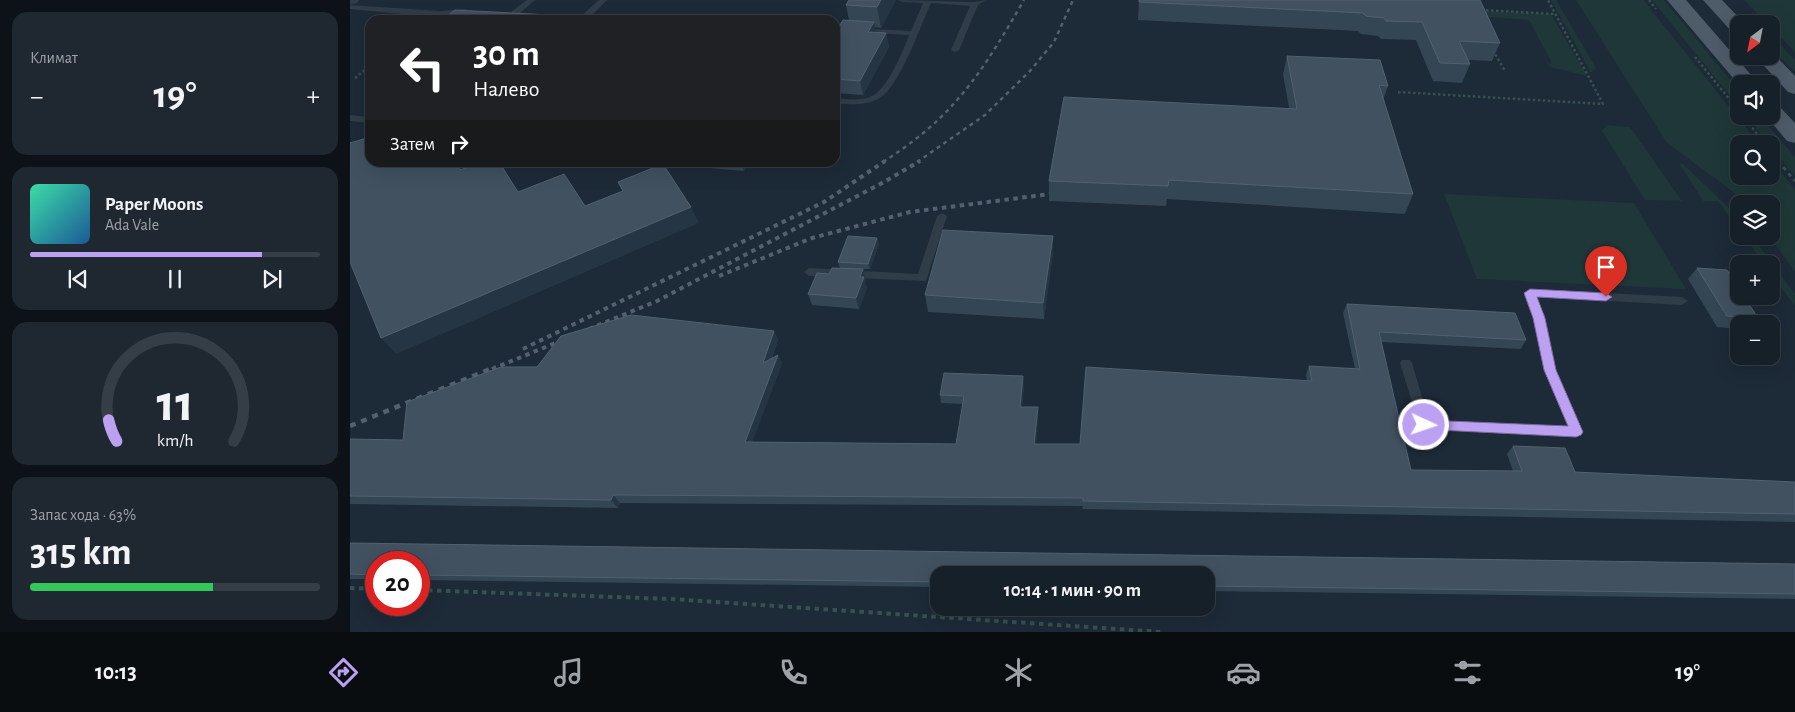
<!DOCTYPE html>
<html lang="ru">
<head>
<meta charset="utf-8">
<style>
	body { margin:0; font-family:"Alegreya Sans",sans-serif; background:#1f2831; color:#f1f3f6; height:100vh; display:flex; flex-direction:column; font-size:19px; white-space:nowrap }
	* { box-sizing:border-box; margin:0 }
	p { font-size:16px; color:#9ea3a8 }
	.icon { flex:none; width:28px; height:28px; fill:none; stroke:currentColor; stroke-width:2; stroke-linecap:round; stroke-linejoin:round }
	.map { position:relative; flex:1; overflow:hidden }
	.details { display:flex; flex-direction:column; gap:12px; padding:12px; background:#0c1217; width:350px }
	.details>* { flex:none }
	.guide { position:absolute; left:15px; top:15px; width:475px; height:152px; border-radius:15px; box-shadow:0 5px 20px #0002,0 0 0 1px #353e46; background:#202124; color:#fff; overflow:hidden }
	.needle { width:32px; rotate:212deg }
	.buttons { position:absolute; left:1380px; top:15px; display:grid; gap:10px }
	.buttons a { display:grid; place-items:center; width:50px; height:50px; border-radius:10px; background:#162029; box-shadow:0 5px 20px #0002,0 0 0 1px #353e46; font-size:25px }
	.speed { position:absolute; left:15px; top:551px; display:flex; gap:10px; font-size:25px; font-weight:700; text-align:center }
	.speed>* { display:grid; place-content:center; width:65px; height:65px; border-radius:50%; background:#162029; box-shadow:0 5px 20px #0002,0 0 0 1px #353e46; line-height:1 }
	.speed .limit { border:8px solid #d22; background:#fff; color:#111 }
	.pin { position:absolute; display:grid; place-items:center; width:42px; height:42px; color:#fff; margin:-51px -21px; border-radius:50% 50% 50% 0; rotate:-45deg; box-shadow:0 0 5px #0007 }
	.pin .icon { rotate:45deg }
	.me { position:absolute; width:55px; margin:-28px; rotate:93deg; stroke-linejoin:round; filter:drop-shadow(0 0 4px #0008) }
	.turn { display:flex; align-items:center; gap:18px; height:105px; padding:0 25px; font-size:22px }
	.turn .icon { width:65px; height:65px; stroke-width:2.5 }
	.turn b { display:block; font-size:35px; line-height:42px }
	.then { display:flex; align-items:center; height:48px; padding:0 25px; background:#0003; gap:10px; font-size:19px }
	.big { font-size:38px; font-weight:700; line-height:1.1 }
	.details .card { flex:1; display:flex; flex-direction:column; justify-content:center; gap:8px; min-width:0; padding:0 18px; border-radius:15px; background:#1f2831 }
	.details .dial { align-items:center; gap:0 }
	.dial svg { height:130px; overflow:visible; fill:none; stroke:#353e46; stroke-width:7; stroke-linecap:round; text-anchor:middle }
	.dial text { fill:#f1f3f6; stroke:none }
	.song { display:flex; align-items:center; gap:15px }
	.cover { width:60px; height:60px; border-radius:8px; background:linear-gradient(135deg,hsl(160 70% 55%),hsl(210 70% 35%)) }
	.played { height:5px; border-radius:2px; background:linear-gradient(90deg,#bca0f2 80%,#353e46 80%) }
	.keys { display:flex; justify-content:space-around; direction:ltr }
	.heat { display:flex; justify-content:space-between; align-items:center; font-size:28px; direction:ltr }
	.charge { height:8px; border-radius:4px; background:linear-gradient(90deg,#34c759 63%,#353e46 0) }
	.trip { position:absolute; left:580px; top:566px; width:285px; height:50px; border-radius:15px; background:#162029; box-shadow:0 5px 20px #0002,0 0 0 1px #353e46; font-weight:700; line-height:50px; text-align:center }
	.tab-bar { display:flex; height:80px; justify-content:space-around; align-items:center; background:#090d10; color:#9ea3a8 }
	.tab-bar .icon { width:35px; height:35px }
	.tab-bar .on { color:#bca0f2 }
	.tab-bar b { font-size:22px; color:#f1f3f6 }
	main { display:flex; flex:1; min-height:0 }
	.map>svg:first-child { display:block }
	.green { fill:#1f3738 }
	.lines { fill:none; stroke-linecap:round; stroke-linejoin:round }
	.path-far2 { stroke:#375050; stroke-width:2.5; stroke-dasharray:2.5 2.5; stroke-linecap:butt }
	.path-far1 { stroke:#375050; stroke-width:3; stroke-dasharray:4 4; stroke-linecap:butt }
	.path { stroke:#375050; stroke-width:4; stroke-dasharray:4.5 4.5; stroke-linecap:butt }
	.lane { fill:#303c47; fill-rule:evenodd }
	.street { fill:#303c47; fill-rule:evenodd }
	.primary { fill:#4e5b68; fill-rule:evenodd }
	.rail-far2 { stroke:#52606f; stroke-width:2.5; stroke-dasharray:4 4; stroke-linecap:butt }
	.rail-far1 { stroke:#52606f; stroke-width:4; stroke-dasharray:4.5 4.5; stroke-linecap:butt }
	.rail { stroke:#52606f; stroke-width:4.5; stroke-dasharray:6 6; stroke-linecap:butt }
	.wall { fill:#344554 }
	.shaded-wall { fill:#253543 }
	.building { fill:#415160; stroke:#516170 }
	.route { fill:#bca0f2; stroke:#7a689d }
</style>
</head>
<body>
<main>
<section class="details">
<div class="card"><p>Климат</p>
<div class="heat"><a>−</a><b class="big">19°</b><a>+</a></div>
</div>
<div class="card">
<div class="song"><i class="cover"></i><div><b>Paper Moons</b><p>Ada Vale</p></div></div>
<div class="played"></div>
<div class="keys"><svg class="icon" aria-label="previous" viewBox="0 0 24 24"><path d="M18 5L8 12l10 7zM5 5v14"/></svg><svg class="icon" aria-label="pause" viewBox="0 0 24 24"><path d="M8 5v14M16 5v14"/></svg><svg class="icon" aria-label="next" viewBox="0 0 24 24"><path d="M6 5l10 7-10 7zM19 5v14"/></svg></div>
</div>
<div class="card dial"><svg viewBox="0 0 100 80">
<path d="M14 69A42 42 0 1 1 86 69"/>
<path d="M14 69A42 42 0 0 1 9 56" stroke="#bca0f2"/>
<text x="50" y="56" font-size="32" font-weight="700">11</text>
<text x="50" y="72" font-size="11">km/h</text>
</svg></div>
<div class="card"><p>Запас хода · 63%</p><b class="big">315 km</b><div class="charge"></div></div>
</section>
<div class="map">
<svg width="1445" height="632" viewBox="0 0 1445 632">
	<rect width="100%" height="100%" fill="#1d2a37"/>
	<path class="green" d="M1201,0H1206L1246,68L1241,73Z
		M1226,0H1294L1302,11L1409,144H1389V176H1421V160L1445,189V272L1419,236H1421V204H1395L1382,191L1317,143Z
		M1302,0H1314L1389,90V107Z
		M1394,0H1445V52L1421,27V24H1418Z
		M1127,11L1201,14L1237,76L1200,67L1198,64L1202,63L1179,20L1138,17Z
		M1421,36L1445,60V72L1421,47Z
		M1396,116H1410L1445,157V176L1421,147V144H1419Z
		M1257,125L1280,127L1332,201L1295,200L1252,131Z
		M1329,163L1333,164L1380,209L1389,220V230L1368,201H1353Z
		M1094,194L1284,203L1336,289L1127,279Z
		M1394,236H1402L1445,294V306L1421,274V264H1414Z"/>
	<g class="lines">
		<path class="path-far2" d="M1299,0L1306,9
			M1131,10L1205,14
			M1143,50L1155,71
			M1345,57L1389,111
			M5,78L20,66
			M1048,92L1253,104L1198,0
			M1393,116L1415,144
			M1421,152L1429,162"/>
		<path class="path-far1" d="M1428,161L1445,181"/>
		<path class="path" d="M0,588L26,589
			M69,590L322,599L811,632"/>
		<path class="lane" d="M177,0H185L168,15H162V11Z
			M249,0H257L238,19H232V15Z
			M548,0L624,2L636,0L628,5L609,50L605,52L601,50L620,6L581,3C571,25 549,87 530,98C517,106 500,104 485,104V98C496,99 509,101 520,97C537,91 553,51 559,35L485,31V27L561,31L573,3L552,2Z
			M0,5L90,11L115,9L119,11C104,21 22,11 0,9Z
			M271,17L298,18L302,20H271Z
			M0,115L20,117V123L0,121Z
			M592,213L597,216L576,281L459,276L454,272L459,268L568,274L587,216Z
			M1180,289L1332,297L1338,301L1332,305L1187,297L1195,318L1206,370L1232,432L1230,436L1226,437L1070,429L1050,363L1052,360H1060L1062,363L1079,420L1217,426L1194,370L1183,318L1175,293Z"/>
		<path class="street" d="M0,0H9L7,3L0,5Z"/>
		<path class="primary" d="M1317,0H1336L1409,84L1389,85Z
			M1353,0H1372L1395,24H1389V34L1382,32Z
			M1422,52L1445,76V94L1438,92L1405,56H1421Z
			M1421,103L1428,105L1445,123V143L1437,141L1416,116H1421Z"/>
		<path class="rail-far2" d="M533,162C553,149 574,134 591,117C626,83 650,41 674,0
			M567,162L635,115L680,71L704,42L723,0"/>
		<path class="rail-far1" d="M369,276L462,238L560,212L700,194
			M239,329L307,301L534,182L570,161
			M173,349L474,202L535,161
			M142,369L220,337"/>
		<path class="rail" d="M0,426L145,367"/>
	</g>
	<path class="wall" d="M546,0L531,28L525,27L526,33H536L539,47L513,95L485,93V30H487L499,20L496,5Z
		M789,0H1130L1150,43L1142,61L1118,60L1120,64L1112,83L1083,81L1066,40L1031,39L1028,36L1011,34L1008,31L788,20Z
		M937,56L1038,86L1033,100L1063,194L1055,214L817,199L816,206L699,201V181L939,108L933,74Z
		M290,162H399L394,171Z
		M703,236V252L694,319L578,312L575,295Z
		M527,238L529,244L520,269H513L516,280L515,283L517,288L509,309L462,305L458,294L490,268L488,262Z
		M1347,268L1408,318L1402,324H1389V329L1367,327L1338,279Z
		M997,304L1176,340L1171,349L1031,342L1061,470L1163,471L1157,454L1163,446L1225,472L1445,482V522L732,509L733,506L270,503L268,508L0,504V439L53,440L187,367L424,331L428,340L422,358L428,355L432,363L402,442L606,444L613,404L591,403L590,395L674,385L672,407L688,416L686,444H730L957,381L956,375L959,366L1005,369L993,313Z
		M0,543L1445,564V599L856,591V575H589V587L69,580V562H26V579H0Z"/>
	<path class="shaded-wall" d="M531,0H546L531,28L527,7Z
		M524,22L527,35L518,32Z
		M536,33L539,47L513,95L510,81Z
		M106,162H107L122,186L110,170Z
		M391,162H399L394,171Z
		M341,207L349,223L46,354L31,338Z
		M703,236V252L694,319L693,303Z
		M527,238L529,244L520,269L518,264Z
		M513,269L516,280L515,283L517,288L509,309L506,298L510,277Z
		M424,331L428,340L417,371L413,363Z
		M428,355L432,363L399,451L395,442Z
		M673,376L674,385L671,415L670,407Z
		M688,407V416L685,452L684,444Z
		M263,495L270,503L268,508L261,500Z"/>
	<path class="building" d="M499,0H531L527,7L496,5Z
		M789,0H1130L1150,43L1109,41L1120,64L1090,63L1072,22L1036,21L1034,18L1016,16L1013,13L789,2Z
		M105,10L297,20H92Z
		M493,20L524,22L518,32L536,33L510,81L485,79V30H487Z
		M937,56L1030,60L1038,86L1029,85L1063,194L819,180L818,186L699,181L714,97L947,109Z
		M20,137V162H106L110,170L131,162H149L168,192L214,174L235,206L273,191L268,182L313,164L341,207L31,338L0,262V143Z
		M593,230L703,236L693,303L575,295Z
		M498,236L527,238L518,264L488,262Z
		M482,268L513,269L510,277H514L506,298L458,294L467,273L479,274Z
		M1347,268L1377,270L1389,288V296H1394L1408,318L1377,316Z
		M997,304L1165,313L1176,340L1029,332L1061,470L1172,471L1163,446L1215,448L1225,472L1445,482V514L733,501V498L263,495L261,500L0,496V439L53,440L57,402L151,367H187L211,336L281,315L424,331L413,363L428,355L395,442L606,444L614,396L590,395L594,373L673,376L670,407H688L684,444H730L736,367L962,381L959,366L1010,369Z
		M0,543L1445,564V594L856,586V575H589V582L69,575V562H26V575L0,574Z"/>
	<path class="route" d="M1180,289L1256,293L1262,297L1256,301L1187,297L1195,318L1206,370L1233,432L1231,435L1226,437L1069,429L1067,425L1069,421L1074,420L1218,426L1194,370L1183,318L1174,293Z"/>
</svg>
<div class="buttons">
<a><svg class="needle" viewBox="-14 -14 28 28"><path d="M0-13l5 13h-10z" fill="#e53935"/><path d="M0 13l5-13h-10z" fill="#9ea3a8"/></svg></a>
<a><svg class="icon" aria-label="sound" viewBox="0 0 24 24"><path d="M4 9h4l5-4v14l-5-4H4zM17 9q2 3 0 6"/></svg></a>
<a><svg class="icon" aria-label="search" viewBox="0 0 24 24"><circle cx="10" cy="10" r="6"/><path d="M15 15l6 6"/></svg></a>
<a><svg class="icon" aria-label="layers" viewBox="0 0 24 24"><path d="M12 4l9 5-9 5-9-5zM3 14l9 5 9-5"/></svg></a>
<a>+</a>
<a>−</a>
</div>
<div class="speed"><div class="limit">20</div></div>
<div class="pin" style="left:1256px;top:297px;background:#d93025"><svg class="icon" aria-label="arrive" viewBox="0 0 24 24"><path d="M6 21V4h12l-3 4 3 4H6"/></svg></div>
<svg class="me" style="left:1074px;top:425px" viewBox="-20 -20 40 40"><circle r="17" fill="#bca0f2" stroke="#fff" stroke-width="3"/><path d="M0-11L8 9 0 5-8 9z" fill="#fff"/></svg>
<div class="trip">10:14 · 1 мин · 90 m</div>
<div class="guide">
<div class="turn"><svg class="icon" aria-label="left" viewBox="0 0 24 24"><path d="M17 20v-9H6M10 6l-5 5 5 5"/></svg><div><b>30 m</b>Налево</div></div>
<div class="then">Затем<svg class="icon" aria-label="right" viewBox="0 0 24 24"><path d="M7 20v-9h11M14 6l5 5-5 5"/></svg></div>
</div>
</div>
</main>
<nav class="tab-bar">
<b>10:13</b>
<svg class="icon on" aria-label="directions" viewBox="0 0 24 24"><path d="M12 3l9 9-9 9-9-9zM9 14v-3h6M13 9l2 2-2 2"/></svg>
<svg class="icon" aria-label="music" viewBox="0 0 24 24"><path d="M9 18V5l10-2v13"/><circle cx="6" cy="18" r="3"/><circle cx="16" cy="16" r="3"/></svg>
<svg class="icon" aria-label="phone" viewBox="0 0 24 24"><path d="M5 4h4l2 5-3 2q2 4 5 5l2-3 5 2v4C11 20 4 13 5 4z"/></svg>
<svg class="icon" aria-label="climate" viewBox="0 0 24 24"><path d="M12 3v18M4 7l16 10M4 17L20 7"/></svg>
<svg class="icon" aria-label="car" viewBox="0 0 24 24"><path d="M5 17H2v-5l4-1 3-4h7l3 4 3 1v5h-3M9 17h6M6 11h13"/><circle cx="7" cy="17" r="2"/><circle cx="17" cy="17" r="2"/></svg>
<svg class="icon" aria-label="filters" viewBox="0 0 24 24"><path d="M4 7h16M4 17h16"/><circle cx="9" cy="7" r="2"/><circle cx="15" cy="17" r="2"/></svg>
<b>19°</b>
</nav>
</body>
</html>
